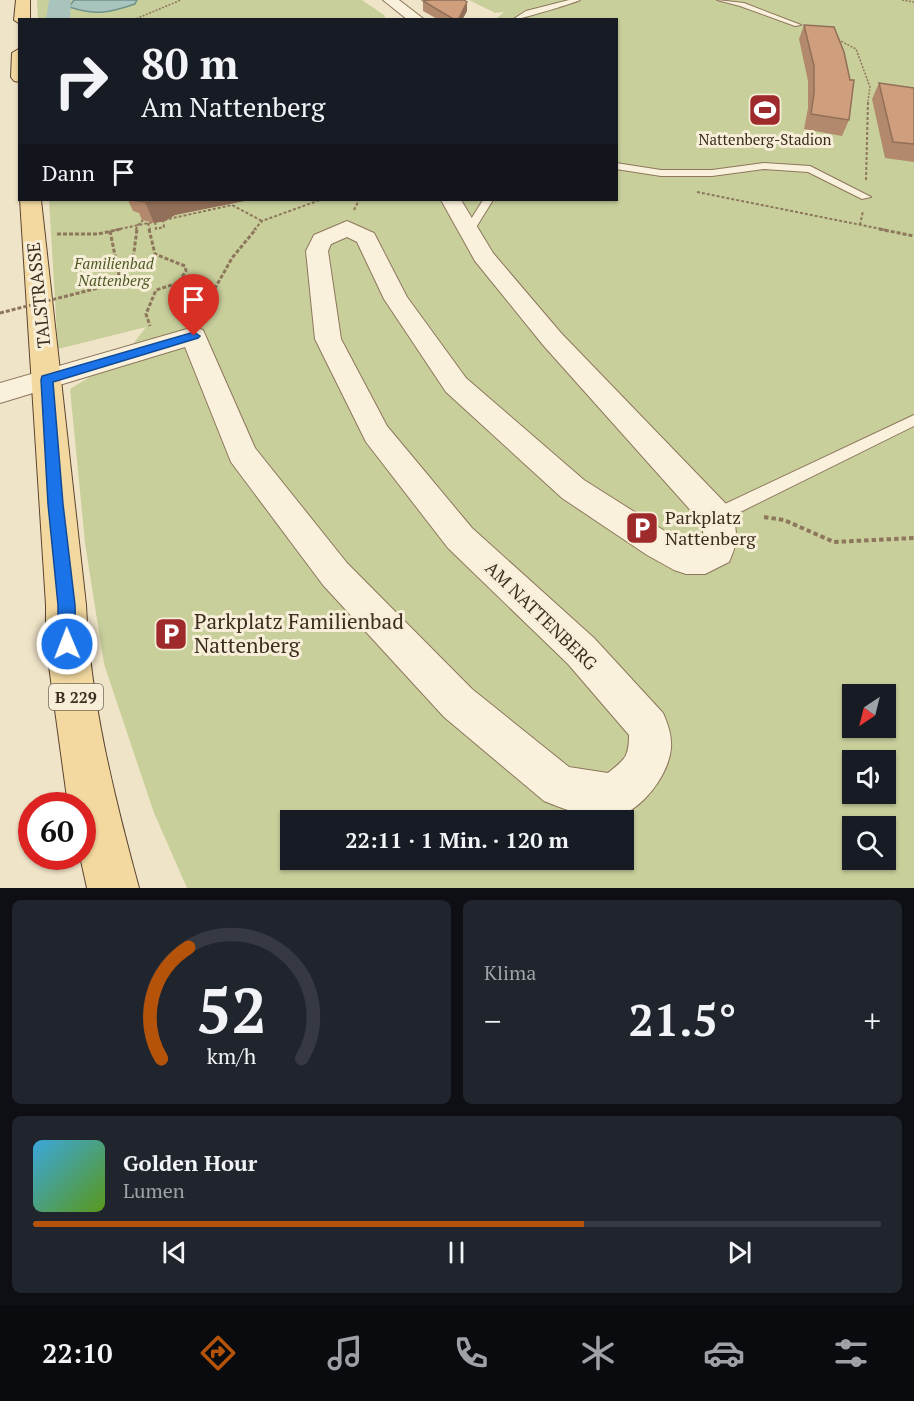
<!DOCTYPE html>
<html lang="de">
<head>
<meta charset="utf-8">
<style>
	body { margin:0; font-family:"PT Serif",serif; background:#20242c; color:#f1f3f6; height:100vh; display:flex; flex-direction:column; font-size:22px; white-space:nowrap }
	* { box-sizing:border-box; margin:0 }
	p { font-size:20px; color:#9ea1a6 }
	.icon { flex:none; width:33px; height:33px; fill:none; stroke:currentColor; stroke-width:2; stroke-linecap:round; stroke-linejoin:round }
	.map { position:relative; height:888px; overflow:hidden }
	.drawer { display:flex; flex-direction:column; gap:12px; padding:12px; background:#0d0f14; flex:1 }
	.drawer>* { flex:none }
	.hud { position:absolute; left:18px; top:18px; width:600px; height:183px; border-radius:0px; box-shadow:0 2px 4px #0004; background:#171b24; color:#f1f3f6; overflow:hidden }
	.needle { width:39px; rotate:215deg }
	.buttons { position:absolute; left:842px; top:684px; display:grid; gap:12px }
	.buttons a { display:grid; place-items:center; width:54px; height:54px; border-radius:0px; background:#171b24; box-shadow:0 2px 4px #0004; font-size:30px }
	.speed { position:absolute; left:18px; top:792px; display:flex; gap:12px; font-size:30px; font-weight:700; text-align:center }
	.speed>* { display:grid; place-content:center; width:78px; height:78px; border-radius:50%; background:#171b24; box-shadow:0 2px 4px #0004; line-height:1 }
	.speed .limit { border:9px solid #d22; background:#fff; color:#111 }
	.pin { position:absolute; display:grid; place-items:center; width:51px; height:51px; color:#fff; margin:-62px -26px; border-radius:50% 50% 50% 0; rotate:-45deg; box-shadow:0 0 6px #0007 }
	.pin .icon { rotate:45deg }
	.me { position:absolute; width:66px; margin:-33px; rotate:359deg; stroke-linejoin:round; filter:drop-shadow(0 0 4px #0008) }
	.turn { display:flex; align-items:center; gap:21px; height:126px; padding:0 24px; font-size:27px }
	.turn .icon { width:78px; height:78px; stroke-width:2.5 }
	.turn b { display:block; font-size:42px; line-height:51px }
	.then { display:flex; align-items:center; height:57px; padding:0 24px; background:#0003; gap:12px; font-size:22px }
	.big { font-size:45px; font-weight:700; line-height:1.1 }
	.drawer .widget { flex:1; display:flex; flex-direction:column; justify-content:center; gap:9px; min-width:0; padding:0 21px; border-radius:9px; background:#20242c }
	.drawer .dial { align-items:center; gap:0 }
	.dial svg { height:156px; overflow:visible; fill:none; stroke:#363941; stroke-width:7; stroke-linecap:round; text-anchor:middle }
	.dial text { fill:#f1f3f6; stroke:none }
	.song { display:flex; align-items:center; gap:18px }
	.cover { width:72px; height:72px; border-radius:9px; background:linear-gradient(135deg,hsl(200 70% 55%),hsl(90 70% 35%)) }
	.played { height:6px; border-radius:3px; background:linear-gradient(90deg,#b45309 65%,#363941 65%) }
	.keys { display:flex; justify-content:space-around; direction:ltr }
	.heat { display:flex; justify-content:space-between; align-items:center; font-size:33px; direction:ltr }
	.drawer .tiles { flex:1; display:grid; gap:12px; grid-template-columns:1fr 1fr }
	.widget:last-child { grid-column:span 2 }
	.trip { position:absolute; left:280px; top:810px; width:354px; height:60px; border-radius:0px; background:#171b24; box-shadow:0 2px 4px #0004; font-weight:700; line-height:60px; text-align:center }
	.tab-bar { display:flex; height:96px; justify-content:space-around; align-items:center; background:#090b0e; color:#9ea1a6 }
	.tab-bar .icon { width:42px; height:42px }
	.tab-bar .active { color:#b45309 }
	.tab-bar b { font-size:27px; color:#f1f3f6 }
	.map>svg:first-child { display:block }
	.green { fill:#c9cf9b; fill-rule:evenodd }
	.water { fill:#a9c4bc; stroke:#6f938a; stroke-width:1.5 }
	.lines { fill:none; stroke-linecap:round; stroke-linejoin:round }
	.river { fill:#a9c4bc; fill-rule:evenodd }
	.lane-casing { stroke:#8d765c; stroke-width:2 }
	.street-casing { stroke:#8d765c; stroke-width:2 }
	.primary-casing { stroke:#5b4430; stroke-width:2 }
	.path-far3 { stroke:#8d765c; stroke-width:1.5; stroke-dasharray:2 1.5; stroke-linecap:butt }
	.path-far2 { stroke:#8d765c; stroke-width:2; stroke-dasharray:3 2; stroke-linecap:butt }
	.path-far1 { stroke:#8d765c; stroke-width:3; stroke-dasharray:4 2; stroke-linecap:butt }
	.path { stroke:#8d765c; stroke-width:4; stroke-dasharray:4.5 3; stroke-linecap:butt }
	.lane { fill:#faf1dc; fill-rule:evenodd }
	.street { fill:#faf1dc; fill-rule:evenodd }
	.primary { fill:#f3d9a0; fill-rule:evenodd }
	.path-bridge-far1 { stroke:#8d765c; stroke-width:2; stroke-dasharray:3 2; stroke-linecap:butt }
	.path-bridge { stroke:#8d765c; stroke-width:3; stroke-dasharray:4 2; stroke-linecap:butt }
	.wall { fill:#b2896c }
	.shaded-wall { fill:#916f58 }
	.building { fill:#cf9f7d; stroke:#916f58; stroke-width:1.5 }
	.route { fill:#1a73e8; stroke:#114b97; stroke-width:1.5 }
	.labels { text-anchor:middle; stroke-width:6; stroke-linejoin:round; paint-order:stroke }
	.far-poi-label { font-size:15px; fill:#3d2e20; stroke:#f7eed8 }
	.far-park-label { font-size:15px; font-style:italic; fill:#4d5a26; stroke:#f7eed8 }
	.shield { fill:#f7eed8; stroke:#756857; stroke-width:1.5 }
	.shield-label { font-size:16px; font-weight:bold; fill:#3d2e20 }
	.street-label { font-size:18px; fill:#3d2e20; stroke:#f7eed8 }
	.poi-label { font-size:18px; fill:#3d2e20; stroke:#f7eed8; text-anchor:start }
	.near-poi-label { font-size:21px; fill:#3d2e20; stroke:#f7eed8; text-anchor:start }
</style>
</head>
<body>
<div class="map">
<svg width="914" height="888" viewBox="0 0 914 888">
	<rect width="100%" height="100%" fill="#f0e4c8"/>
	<path class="green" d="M37,0H362L384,15L386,19H38Z
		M469,0H914V888H187L154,813L104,664L85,543L70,389L123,357L146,327L58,349L49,200H131L143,220C156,224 164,222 175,215L249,200H616V20L496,19L504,12L495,13ZM852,694H885V728H852ZM852,760H885V794H852ZM291,820H624V860H291ZM852,826H885V860H852Z"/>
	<path class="water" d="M74,0H137L135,4C106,14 95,15 69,7Z"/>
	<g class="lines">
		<path class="river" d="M49,0H71L70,20H46Z"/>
		<defs>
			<path id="lane" d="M569,0H580C574,3 518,20 512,20L526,11Z
				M717,0L744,3L801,25L795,26L740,6Z
				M616,163L661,170H712L764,163L810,166L871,197L862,199L808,172L764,169L712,176H661L616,169Z
				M483,200H493L472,234H464L463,232Z
				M914,415V426L722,521L716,523L710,521L708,516L710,511Z"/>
			<path id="street" d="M383,0H399L425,20H408Z
				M441,200H461L493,253L561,333L728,506C738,527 739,541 729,562L705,574H686L674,570L647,555L562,498L446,392L384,299L357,242L347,237L331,244L328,251L341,339L387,426L472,528L594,638L663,713C668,724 672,736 671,748C669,774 642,811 616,816C594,821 563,809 544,801L444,717L323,585L231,462L185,347L0,403V383L194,327L203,330L255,448L347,563L472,689L569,767L608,773C625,759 629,757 629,735L568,664L448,548L366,442L315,339L306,251L314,235L347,221L374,233L407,297L466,378L584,480L671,535L689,544H700L704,536L701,522L543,345L475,261Z"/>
			<path id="primary" d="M16,0H30V20H20V24L14,20Z
				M20,48V82L14,81L11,77L12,53Z
				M20,199L41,200L86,605C90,700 114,796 139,888H87L80,856H82V806L68,805L46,644V605Z"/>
		</defs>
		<use href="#lane" class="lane-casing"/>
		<use href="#street" class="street-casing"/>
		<use href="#primary" class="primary-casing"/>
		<path class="path-far3" d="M902,0L914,2
			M133,20L181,0
			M835,38L856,49L870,87L868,101"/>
		<path class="path-far2" d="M866,180L868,100
			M697,192L886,230
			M354,210L359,200
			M164,220L232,205L262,221
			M155,222L156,229L164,227L163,220
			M148,223L150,230
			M860,225L863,211
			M115,230L153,222
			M254,230L262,221L320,200"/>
		<path class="path-far1" d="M149,229L155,254L185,266L186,271L178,283L156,290L146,314L150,326
			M879,229L914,236
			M57,234H98L121,229
			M98,288L112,282L119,275L110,231
			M200,315L232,258L256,229"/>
		<path class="path" d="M764,517L784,520L834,542L914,538"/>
		<use href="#lane" class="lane"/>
		<use href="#street" class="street"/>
		<use href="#primary" class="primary"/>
		<path class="path-bridge-far1" d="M136,230L137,226L143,220"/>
		<path class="path-bridge" d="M118,270L132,267L137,229
			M0,313L98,288"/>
	</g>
	<path class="wall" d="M423,1L467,2V11L462,20H439L423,11Z
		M804,25L849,120L842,136L804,129L808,108V81L799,39Z
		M879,83L914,88V162L885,158L872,99Z
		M128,200H249L175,215L165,221L154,223L142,220L139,213L133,211Z"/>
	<path class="shaded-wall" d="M467,2V11L462,20H458Z
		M158,200H249L175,215L165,221L154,223L145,202Z"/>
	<path class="building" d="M430,0H464L467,2L458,20H455L423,1Z
		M804,25L834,27L844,52L850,80H854L849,120L811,114L814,93V66Z
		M879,83L914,88V144L893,142Z
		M133,200H158L145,202Z"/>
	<path class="route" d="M194,332L200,336L198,338L53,382L63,504L75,605L76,644L73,650L67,653L61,650L58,644V605L48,504L41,380L42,376Z"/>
	<defs>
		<symbol id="stadium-square" viewBox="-11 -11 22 22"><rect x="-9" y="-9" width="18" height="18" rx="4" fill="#9e2a2b" stroke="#f7eed8"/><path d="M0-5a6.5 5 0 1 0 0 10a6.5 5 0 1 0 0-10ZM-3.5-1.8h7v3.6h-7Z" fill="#fff"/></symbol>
		<symbol id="parking-square" viewBox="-11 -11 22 22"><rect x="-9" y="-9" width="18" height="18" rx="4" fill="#9e2a2b" stroke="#f7eed8"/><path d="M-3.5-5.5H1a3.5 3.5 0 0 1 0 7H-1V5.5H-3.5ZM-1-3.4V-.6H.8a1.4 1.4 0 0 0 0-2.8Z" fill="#fff"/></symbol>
	</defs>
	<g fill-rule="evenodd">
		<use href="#stadium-square" x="746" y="91" width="38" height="38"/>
		<use href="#parking-square" x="623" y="509" width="38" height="38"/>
		<use href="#parking-square" x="152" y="615" width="38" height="38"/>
	</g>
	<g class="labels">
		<g class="far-poi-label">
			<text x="765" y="145">Nattenberg-Stadion</text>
		</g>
		<g class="far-park-label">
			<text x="114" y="269">Familienbad<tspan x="114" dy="17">Nattenberg</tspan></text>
		</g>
		<rect class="shield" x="49" y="684" width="54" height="26" rx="4.5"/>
		<g class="shield-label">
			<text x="76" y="703">B 229</text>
		</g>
		<g class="street-label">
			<text transform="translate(39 295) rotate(-96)" y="6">TALSTRASSE</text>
			<text transform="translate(541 616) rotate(44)" y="6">AM NATTENBERG</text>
		</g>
		<g class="poi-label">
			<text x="665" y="524">Parkplatz<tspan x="665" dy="21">Nattenberg</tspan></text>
		</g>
		<g class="near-poi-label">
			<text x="194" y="629">Parkplatz Familienbad<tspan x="194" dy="24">Nattenberg</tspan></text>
		</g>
	</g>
</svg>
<div class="buttons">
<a><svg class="needle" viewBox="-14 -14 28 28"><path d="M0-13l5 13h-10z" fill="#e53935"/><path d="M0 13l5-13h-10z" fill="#9ea1a6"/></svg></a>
<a><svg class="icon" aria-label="sound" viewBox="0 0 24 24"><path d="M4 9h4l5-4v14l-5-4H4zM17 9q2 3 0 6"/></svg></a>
<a><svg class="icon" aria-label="search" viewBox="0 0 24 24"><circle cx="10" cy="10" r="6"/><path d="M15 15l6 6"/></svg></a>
</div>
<div class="speed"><div class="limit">60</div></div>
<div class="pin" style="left:194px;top:336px;background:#d93025"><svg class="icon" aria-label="arrive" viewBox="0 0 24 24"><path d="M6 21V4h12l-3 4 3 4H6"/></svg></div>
<svg class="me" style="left:67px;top:644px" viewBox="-20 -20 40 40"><circle r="17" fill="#1a73e8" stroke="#fff" stroke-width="3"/><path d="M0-11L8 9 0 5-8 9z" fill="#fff"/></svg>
<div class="trip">22:11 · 1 Min. · 120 m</div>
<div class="hud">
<div class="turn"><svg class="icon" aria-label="right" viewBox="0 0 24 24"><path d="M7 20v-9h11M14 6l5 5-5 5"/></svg><div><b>80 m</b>Am Nattenberg</div></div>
<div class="then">Dann<svg class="icon" aria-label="arrive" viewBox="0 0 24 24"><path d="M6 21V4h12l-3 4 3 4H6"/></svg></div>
</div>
</div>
<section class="drawer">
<div class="tiles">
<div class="widget dial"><svg viewBox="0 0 100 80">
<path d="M14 69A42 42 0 1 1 86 69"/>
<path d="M14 69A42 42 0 0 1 28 12" stroke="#b45309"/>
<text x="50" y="56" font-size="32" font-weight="700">52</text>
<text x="50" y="72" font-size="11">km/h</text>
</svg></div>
<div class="widget"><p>Klima</p>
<div class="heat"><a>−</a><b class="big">21.5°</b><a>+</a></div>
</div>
<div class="widget">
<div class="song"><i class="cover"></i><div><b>Golden Hour</b><p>Lumen</p></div></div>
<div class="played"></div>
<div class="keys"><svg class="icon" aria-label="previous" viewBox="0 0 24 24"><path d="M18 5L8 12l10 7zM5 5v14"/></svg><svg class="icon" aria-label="pause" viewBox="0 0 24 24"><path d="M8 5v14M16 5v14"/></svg><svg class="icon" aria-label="next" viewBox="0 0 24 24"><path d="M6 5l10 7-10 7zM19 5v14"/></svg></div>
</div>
</div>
</section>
<nav class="tab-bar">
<b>22:10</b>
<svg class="icon active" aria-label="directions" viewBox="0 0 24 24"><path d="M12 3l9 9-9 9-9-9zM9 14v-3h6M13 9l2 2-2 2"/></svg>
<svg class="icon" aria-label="music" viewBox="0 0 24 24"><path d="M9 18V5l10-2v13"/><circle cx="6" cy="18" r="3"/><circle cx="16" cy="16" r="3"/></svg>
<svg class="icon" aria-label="phone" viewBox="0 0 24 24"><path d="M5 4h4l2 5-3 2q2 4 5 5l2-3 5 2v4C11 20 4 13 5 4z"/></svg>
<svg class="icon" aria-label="climate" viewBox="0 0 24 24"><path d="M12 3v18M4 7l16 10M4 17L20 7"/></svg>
<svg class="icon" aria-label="car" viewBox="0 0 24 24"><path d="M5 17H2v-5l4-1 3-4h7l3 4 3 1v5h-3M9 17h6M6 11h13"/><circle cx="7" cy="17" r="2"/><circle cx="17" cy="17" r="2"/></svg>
<svg class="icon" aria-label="filters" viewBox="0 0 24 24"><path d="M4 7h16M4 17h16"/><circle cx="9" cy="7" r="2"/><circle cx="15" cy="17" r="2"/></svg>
</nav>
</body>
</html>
